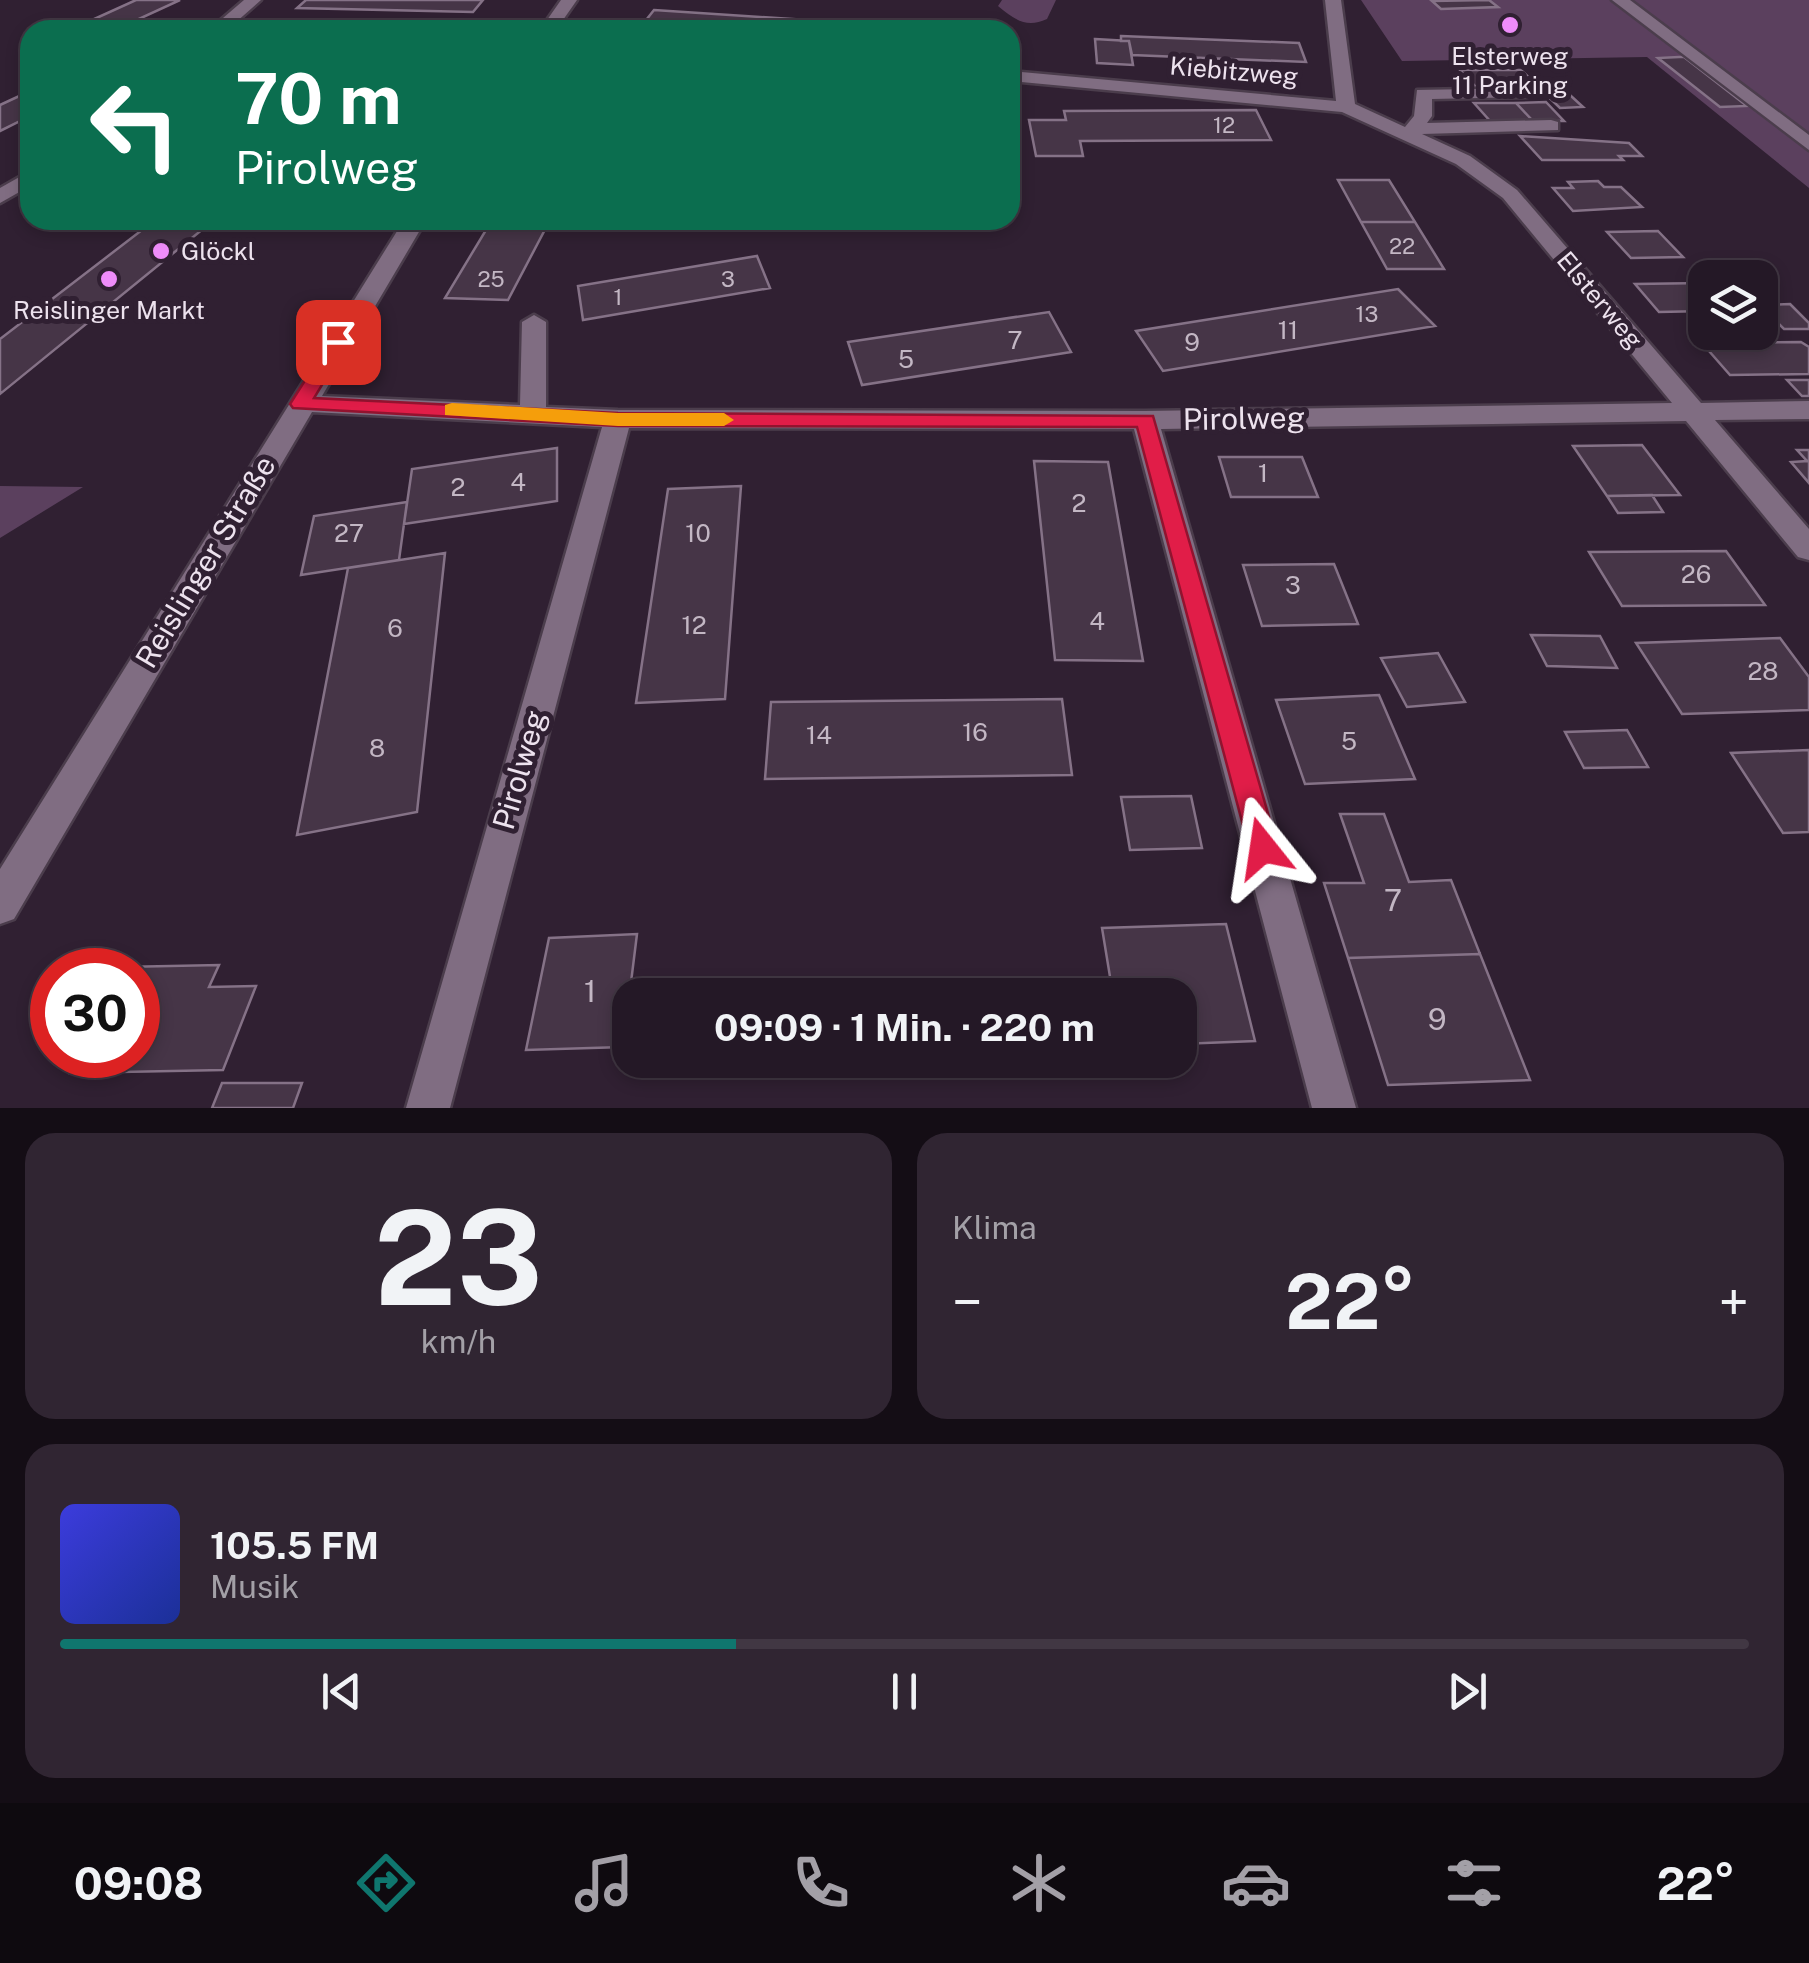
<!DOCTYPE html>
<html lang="de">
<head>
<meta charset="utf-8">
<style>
	body { margin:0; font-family:"Public Sans",sans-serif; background:#302532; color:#f1f3f6; height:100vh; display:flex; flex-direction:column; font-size:38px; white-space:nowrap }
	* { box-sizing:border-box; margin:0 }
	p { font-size:32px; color:#a3a0a7 }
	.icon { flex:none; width:55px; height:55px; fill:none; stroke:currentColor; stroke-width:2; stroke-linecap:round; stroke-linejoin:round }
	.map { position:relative; height:1108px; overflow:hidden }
	.sheet { display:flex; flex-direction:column; gap:25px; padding:25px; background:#140d15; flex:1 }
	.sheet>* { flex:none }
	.guide { position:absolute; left:20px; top:20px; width:1000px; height:210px; border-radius:30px; box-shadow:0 5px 15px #0003,0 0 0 2px #413743; background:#0b6e4f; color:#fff; overflow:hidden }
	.tools { position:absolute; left:1688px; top:260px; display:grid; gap:20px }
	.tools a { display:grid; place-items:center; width:90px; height:90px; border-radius:20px; background:#241826; box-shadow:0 5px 15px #0003,0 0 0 2px #413743; font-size:50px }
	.speed { position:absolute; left:30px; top:948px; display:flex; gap:20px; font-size:50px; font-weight:700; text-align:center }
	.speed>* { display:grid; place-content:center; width:130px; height:130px; border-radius:50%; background:#241826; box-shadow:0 5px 15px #0003,0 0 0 2px #413743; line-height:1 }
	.speed .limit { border:15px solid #d22; background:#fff; color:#111 }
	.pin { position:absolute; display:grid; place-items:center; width:85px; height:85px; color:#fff; margin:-42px; border-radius:20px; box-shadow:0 5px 15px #0006 }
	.me { position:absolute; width:110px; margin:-55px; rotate:345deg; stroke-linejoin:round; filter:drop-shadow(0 0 8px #0008) }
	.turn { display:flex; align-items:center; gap:35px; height:210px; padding:0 50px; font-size:45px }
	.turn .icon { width:130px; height:130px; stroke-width:2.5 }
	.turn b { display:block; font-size:70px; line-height:85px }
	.big { font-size:75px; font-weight:700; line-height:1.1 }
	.sheet .card { flex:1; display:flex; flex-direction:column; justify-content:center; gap:15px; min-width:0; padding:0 35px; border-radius:30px; background:#302532 }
	.sheet .dial { align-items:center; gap:0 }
	.dial b { font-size:130px; line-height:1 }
	.song { display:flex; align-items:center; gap:30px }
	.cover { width:120px; height:120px; border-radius:15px; background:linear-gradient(135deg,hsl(240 70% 55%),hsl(230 70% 35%)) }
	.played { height:10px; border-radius:5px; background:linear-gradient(90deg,#0f766e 40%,#413743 40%) }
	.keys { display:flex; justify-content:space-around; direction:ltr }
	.heat { display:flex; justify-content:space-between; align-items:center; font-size:55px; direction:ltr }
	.sheet .tiles { flex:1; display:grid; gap:25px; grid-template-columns:1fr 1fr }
	.card:last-child { grid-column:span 2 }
	.trip { position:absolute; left:612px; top:978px; width:585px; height:100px; border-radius:30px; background:#241826; box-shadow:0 5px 15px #0003,0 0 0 2px #413743; font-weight:700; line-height:100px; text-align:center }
	.tabs { display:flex; height:160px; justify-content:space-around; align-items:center; background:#0e0a0f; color:#a3a0a7 }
	.tabs .icon { width:70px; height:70px }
	.tabs .current { color:#0f766e }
	.tabs b { font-size:45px; color:#f1f3f6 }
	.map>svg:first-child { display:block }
	.green { fill:#5b405e }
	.building { fill:#463547; stroke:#857287; stroke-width:2.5 }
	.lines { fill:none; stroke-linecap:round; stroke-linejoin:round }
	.minor-casing { stroke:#4b3d4c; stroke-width:5 }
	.minor { fill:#806d82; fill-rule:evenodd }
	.route { fill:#e11d48; stroke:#92132f; stroke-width:2.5 }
	.slow { fill:#f59e0b }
	.poi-dot { fill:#ee8cf9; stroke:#302032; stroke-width:4 }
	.labels { text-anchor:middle; stroke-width:10; stroke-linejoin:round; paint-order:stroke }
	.far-number-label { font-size:22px; fill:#c3b7c4 }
	.far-poi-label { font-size:25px; fill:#ede2ee; stroke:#302032 }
	.far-street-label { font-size:25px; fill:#ede2ee; stroke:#302032 }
	.number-label { font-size:25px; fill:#c3b7c4 }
	.street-label { font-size:30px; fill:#ede2ee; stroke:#302032 }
	.near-number-label { font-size:30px; fill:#c3b7c4 }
</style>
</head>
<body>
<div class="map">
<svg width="1809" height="1108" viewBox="0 0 1809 1108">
	<rect width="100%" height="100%" fill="#302032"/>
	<path class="green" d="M1002,0H1056L1047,19C1026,29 1014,19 998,6Z
		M1361,0H1809V188L1647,57L1402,61Z
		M0,486L83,487L0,538Z"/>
	<path class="building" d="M136,0H180L115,30H70Z
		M306,0H483L473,12L297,8Z
		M1489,0L1498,7L1441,9L1432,1Z
		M654,10L882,25L880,30H736L643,24Z
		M1121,36L1299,43L1306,62L1132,55L1129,41H1121Z
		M1095,39L1129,41L1133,65L1097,63Z
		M1679,57H1684L1747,106L1720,107L1658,58Z
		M1460,70H1521L1538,86L1476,87Z
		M1535,84H1558L1583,107L1560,108Z
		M30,91V116L0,131V105Z
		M1546,102L1564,121H1533L1516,103Z
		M1474,103H1516L1533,121L1491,122Z
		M1256,110L1271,140L1080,141L1083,156H1036L1029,120H1066L1064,111Z
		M1520,136L1629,143L1642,156H1619L1623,160H1542Z
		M1338,180H1389L1415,222H1361Z
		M1598,181L1604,187H1621L1642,207L1573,211L1553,188H1573L1568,182Z
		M155,220H214L0,394V339Z
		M492,220H550L508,300L445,298Z
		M1361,222H1415L1444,269H1387Z
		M1658,231L1683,257L1631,258L1607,232Z
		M757,256L770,288L583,320L578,286Z
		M1705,283V311L1659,312L1635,284Z
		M1398,289L1435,326L1163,371L1136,331Z
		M1790,304L1809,323V329H1784L1760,305Z
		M1049,312L1071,352L862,385L848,342Z
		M1801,342L1809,347V374L1730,375L1702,343Z
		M1787,380H1809V396H1802Z
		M1642,445L1680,495L1607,496L1573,446Z
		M557,448V501L404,524L412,469Z
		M1797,450H1809V483L1791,462L1807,461Z
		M1219,457H1302L1318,497H1231Z
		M1034,461L1108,462L1143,661L1055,660Z
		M741,486L725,699L636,703L668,489Z
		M1652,495L1663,512L1618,513L1607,496Z
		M407,502L399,560L301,575L314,516Z
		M1726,551L1765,605L1622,606L1589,552Z
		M445,553L417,812L297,835L348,568Z
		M1334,564L1358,624L1262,626L1243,565Z
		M1531,635L1600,636L1617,668L1547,666Z
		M1780,638L1809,677V710L1682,714L1636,643Z
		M1438,653L1465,702L1407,707L1381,658Z
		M1379,695L1415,779L1305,784L1276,700Z
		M1062,699L1072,775L765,779L771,702Z
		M1627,730L1648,767L1584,768L1565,732Z
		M1809,750V832L1783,833L1731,753Z
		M1191,796L1202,848L1130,850L1121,797Z
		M1340,814H1384L1409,882L1451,880L1480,954L1348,958L1324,883H1364Z
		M1226,924L1255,1041L1180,1044V995H1113L1102,928Z
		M637,934L623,1047L526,1050L549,938Z
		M1480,954L1530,1080L1388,1085L1348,958Z
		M219,965L209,987L256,986L223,1070L70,1073L79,1055H138V970H119L121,967Z
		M222,1083H302L293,1108H212Z"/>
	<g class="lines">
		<defs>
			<path id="minor" d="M244,0H261L227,30H209Z
				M561,0H577L556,30H540Z
				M1325,0H1341L1355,104L1405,127L1414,116L1417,90L1532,88V96L1526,97L1432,99V116L1427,123L1551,120L1558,122V130L1422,134L1470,156L1517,190L1701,403L1809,401V419L1715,420L1809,529V560L1798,557L1686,421L1161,429L1356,1108H1312L1134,429L629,428L450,1108H406L602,427L312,412L14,919L0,924V869L404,220H426L322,396L520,405L522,322L534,315L546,322V407L618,410L1145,411L1672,403L1503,198L1456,164L1342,112L1010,81V71L1336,101Z
				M1612,0H1630L1809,135V150Z
				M30,171V186L0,203V188Z"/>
		</defs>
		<use href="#minor" class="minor-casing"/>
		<use href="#minor" class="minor"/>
	</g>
	<path class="route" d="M338,337L348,342L314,398L618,413L1153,416L1278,848L1273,857L1263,861L1253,857L1249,848L1137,427L618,426L293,408L290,404L332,338Z"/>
	<path class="slow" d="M452,403L618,413H724L734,420L724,426H618L445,415V405Z"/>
	<g class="poi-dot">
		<circle cx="1510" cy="25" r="10"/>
		<circle cx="161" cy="251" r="10"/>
		<circle cx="109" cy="279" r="10"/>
	</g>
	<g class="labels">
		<g class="far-number-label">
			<text x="1224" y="133">12</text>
			<text x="1402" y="254">22</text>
			<text x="491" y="287">25</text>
			<text x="728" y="287">3</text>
			<text x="618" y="305">1</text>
			<text x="1367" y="322">13</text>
		</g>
		<g class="far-poi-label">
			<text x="1510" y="65">Elsterweg<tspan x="1510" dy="29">11 Parking</tspan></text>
			<text x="181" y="260" text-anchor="start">Glöckl</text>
			<text x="109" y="319">Reislinger Markt</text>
		</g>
		<g class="far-street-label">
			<text transform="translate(1234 71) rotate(5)" y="9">Kiebitzweg</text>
			<text transform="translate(1600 300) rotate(50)" y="9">Elsterweg</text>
		</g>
		<g class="number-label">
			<text x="1288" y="339">11</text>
			<text x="1015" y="349">7</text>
			<text x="1192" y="351">9</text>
			<text x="906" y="368">5</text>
			<text x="1263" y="482">1</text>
			<text x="518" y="491">4</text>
			<text x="458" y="496">2</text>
			<text x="1079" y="512">2</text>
			<text x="349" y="542">27</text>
			<text x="698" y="542">10</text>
			<text x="1696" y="583">26</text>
			<text x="1293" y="594">3</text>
			<text x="1097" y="630">4</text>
			<text x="694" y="634">12</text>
			<text x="395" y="637">6</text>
			<text x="1763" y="680">28</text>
			<text x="975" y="741">16</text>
			<text x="819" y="744">14</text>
			<text x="1349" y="750">5</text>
			<text x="377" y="757">8</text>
		</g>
		<g class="street-label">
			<text transform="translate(1244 419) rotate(-1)" y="10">Pirolweg</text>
			<text transform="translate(206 562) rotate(-59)" y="10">Reislinger Straße</text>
			<text transform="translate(520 770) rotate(-74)" y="10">Pirolweg</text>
		</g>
		<g class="near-number-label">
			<text x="1393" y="911">7</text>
			<text x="590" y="1002">1</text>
			<text x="1437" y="1030">9</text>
		</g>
	</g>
</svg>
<div class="tools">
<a><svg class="icon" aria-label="layers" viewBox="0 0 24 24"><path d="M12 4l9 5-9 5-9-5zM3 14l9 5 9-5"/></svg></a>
</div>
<div class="speed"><div class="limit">30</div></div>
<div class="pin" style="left:338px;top:342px;background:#d93025"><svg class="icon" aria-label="arrive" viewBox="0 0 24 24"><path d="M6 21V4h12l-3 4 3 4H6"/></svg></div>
<svg class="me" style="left:1263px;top:848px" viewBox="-20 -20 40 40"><path d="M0-17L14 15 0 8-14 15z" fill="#e11d48" stroke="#fff" stroke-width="4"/></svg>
<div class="trip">09:09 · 1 Min. · 220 m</div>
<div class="guide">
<div class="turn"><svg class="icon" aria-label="left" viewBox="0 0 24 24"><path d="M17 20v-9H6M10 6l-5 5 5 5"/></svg><div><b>70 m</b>Pirolweg</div></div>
</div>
</div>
<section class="sheet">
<div class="tiles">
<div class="card dial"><b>23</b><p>km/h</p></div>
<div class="card"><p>Klima</p>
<div class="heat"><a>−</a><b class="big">22°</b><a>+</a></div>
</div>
<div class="card">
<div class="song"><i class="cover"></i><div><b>105.5 FM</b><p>Musik</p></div></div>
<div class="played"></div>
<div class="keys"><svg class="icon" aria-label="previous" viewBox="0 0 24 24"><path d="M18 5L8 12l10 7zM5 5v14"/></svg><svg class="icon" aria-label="pause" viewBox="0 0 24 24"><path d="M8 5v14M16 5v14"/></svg><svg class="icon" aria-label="next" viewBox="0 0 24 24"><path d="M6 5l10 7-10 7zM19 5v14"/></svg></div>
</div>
</div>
</section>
<nav class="tabs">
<b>09:08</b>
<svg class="icon current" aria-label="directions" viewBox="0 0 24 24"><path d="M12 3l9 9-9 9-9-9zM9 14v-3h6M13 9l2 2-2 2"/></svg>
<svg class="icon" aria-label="music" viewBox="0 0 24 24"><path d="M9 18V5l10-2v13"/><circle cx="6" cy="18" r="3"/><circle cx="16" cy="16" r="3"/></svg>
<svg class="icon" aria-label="phone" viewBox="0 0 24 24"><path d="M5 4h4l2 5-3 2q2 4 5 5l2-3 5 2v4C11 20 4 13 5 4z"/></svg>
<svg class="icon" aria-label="climate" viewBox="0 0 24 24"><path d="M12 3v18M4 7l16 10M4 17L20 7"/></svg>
<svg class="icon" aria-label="car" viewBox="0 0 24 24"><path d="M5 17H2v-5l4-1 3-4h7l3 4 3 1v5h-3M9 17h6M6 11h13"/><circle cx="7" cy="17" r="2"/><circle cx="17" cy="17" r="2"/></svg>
<svg class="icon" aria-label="filters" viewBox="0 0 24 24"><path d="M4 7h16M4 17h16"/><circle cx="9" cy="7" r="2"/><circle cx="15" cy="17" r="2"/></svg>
<b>22°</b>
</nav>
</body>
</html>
